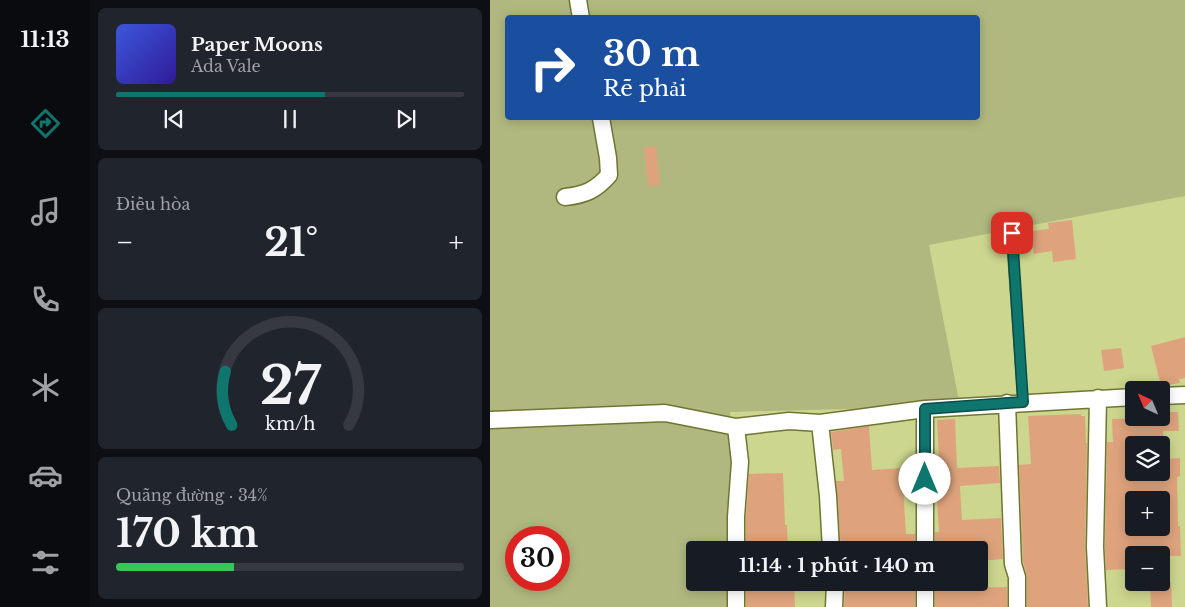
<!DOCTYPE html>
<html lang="vi">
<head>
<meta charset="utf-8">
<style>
	body { margin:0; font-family:"Libre Baskerville",serif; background:#20242c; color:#f1f3f6; height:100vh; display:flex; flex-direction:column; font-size:19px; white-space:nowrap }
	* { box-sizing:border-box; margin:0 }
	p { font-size:16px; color:#9ea1a6 }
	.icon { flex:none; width:28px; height:28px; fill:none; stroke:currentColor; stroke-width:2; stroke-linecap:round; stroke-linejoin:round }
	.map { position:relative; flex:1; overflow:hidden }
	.drawer { display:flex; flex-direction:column; gap:8px; padding:8px; background:#0d0f14; width:400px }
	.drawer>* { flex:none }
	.top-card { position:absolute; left:15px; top:15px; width:475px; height:105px; border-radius:5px; box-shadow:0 2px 12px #0003; background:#1a4fa0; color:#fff; overflow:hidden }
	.needle { width:32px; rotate:316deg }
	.controls { position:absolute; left:635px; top:381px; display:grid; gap:10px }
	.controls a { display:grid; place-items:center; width:45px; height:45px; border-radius:5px; background:#171b24; box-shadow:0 2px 12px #0003; font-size:25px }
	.speed { position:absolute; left:15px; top:526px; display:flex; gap:10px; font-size:25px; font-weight:700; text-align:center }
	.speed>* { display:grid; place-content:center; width:65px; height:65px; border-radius:50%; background:#171b24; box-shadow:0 2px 12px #0003; line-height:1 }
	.speed .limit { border:8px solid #d22; background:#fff; color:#111 }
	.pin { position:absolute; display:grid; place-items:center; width:42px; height:42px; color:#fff; margin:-21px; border-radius:10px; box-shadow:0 2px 8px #0006 }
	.me { position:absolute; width:55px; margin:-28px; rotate:0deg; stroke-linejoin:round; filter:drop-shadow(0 0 4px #0008) }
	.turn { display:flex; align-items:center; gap:18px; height:105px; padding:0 15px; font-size:22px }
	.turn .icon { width:65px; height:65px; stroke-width:2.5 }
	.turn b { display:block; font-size:35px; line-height:42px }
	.big { font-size:38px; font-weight:800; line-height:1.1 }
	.drawer .tile { flex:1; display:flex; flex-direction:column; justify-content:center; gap:8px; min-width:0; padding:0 18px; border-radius:8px; background:#20242c }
	.drawer .dial { align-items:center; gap:0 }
	.dial svg { height:130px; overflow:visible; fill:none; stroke:#363941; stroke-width:7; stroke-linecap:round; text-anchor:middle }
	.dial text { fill:#f1f3f6; stroke:none }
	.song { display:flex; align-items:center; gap:15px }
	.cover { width:60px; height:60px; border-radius:8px; background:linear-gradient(135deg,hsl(230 70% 55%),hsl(250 70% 35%)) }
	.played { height:5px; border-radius:2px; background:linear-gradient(90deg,#0f766e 60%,#363941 60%) }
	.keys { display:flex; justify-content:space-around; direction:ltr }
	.heat { display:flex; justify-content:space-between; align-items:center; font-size:28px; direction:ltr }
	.charge { height:8px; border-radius:4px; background:linear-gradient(90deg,#34c759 34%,#363941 0) }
	.trip { position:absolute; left:196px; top:541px; width:302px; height:50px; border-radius:5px; background:#171b24; box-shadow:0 2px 12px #0003; font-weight:800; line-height:50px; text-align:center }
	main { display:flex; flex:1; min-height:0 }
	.tab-bar { display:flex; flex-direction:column; width:90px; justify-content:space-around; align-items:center; background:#090b0e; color:#9ea1a6 }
	.tab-bar .icon { width:35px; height:35px }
	.tab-bar .current { color:#0f766e }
	.tab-bar b { font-size:22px; color:#f1f3f6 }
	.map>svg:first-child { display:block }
	.green { fill:#b1b87f; fill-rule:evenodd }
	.building { fill:#dea37c; fill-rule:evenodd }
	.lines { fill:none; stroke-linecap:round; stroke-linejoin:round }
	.lane-casing { stroke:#6f7631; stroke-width:11 }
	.street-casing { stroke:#6f7631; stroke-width:19 }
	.lane { stroke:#fff; stroke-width:9 }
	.street { stroke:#fff; stroke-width:16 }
	.route-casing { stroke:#0a4d48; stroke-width:12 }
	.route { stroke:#0f766e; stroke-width:9 }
</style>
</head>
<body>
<main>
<nav class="tab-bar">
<b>11:13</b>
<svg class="icon current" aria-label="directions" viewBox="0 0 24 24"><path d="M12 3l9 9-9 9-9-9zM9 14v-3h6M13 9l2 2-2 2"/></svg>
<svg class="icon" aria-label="music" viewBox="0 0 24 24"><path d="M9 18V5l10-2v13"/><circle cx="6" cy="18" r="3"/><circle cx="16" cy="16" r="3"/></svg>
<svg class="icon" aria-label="phone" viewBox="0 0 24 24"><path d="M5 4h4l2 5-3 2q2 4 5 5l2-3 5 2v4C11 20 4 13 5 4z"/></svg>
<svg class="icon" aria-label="climate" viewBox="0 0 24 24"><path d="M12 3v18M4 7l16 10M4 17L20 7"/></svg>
<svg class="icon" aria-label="car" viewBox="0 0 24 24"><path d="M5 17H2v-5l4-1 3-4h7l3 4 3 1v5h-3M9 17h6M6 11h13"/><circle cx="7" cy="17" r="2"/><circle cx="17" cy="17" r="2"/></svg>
<svg class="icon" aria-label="filters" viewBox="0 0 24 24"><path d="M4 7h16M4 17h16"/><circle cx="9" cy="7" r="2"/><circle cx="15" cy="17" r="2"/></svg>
</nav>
<section class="drawer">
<div class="tile">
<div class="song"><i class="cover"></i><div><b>Paper Moons</b><p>Ada Vale</p></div></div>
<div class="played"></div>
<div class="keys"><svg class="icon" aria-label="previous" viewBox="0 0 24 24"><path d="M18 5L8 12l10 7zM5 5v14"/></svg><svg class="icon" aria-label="pause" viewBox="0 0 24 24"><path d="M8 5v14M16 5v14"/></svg><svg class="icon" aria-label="next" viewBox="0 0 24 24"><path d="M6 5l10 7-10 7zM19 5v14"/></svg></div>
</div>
<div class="tile"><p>Điều hòa</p>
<div class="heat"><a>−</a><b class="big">21°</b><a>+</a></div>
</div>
<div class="tile dial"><svg viewBox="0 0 100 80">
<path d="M14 69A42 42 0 1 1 86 69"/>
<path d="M14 69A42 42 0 0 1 10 36" stroke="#0f766e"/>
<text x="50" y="56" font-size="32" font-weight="700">27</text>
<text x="50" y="72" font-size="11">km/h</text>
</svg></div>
<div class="tile"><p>Quãng đường · 34%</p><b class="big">170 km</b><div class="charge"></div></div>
</section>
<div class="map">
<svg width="695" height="607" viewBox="0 0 695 607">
	<rect width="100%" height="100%" fill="#cdd68e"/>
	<path class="green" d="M0,0H695V196L439,245L470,406L240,412L244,550H205V582L245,583L246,607H0ZM18,18H488V118H18ZM26,538H69V580H26Z"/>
	<path class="building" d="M166,146L170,185L158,186L154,147Z
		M582,220L586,259L563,262L562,251L544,254L541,231L559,229L558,223Z
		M695,337V378L689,379L690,383L671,386L661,346Z
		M631,348L634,368L614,371L611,350Z
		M671,412H688L689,431H673L674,445H644V472H671V459L690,458V476L687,477L688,526H690L691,556L644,555V569L616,570L615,547L617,442H623L622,419L671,418ZM644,500H671V528H644Z
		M591,414V416H595L596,443H597L595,547L598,607H537V577L533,562L529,465L541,464L538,416Z
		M465,419L467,468L509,466L510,483L470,486L472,520L511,518L513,559L490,561V550H445V532H449L447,498H451L447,420Z
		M379,426L382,470L412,468L416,534H425V547L381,550H351L346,481H354L351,449L343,450L341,432Z
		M293,473L295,525H297L298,550H256V517L259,474Z
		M256,582H304L305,607H256Z
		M379,582H425V607H354L355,584Z
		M445,582H477V588L517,587V607H445Z
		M660,582H681L682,607H661Z"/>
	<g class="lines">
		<defs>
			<path id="lane" d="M521,233L533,402"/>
			<path id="street" d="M88,0L91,18
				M75,197C95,195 106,190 119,175L118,158L111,118
				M671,396L695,395
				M608,398L605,547L608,607
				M517,403L523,564L527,577V607
				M435,409V550
				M0,420L175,413L246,427L299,421L330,423L435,409L644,397
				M330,423L338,496L341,550
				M246,550V517L250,462L246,427
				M246,582V607
				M435,582V607
				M344,607L345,582"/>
		</defs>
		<use href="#lane" class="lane-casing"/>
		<use href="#street" class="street-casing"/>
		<use href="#lane" class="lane"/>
		<use href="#street" class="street"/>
	</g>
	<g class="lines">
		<defs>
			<path id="route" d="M435,479V409L533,402L522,233"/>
		</defs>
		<use href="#route" class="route-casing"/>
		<use href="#route" class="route"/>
	</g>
</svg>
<div class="controls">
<a><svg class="needle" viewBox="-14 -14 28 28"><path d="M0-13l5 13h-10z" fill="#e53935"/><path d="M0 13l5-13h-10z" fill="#9ea1a6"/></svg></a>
<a><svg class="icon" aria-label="layers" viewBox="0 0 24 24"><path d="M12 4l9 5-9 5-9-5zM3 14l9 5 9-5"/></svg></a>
<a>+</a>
<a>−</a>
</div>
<div class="speed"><div class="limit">30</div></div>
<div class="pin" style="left:522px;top:233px;background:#d93025"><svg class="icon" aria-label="arrive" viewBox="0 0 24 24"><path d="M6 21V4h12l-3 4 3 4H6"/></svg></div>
<svg class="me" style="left:435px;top:479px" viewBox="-20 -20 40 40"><circle r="19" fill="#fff"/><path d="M0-13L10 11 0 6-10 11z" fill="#0f766e"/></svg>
<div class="trip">11:14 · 1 phút · 140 m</div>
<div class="top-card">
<div class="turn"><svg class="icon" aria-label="right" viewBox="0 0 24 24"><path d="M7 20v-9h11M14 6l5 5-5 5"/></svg><div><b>30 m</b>Rẽ phải</div></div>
</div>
</div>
</main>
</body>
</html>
